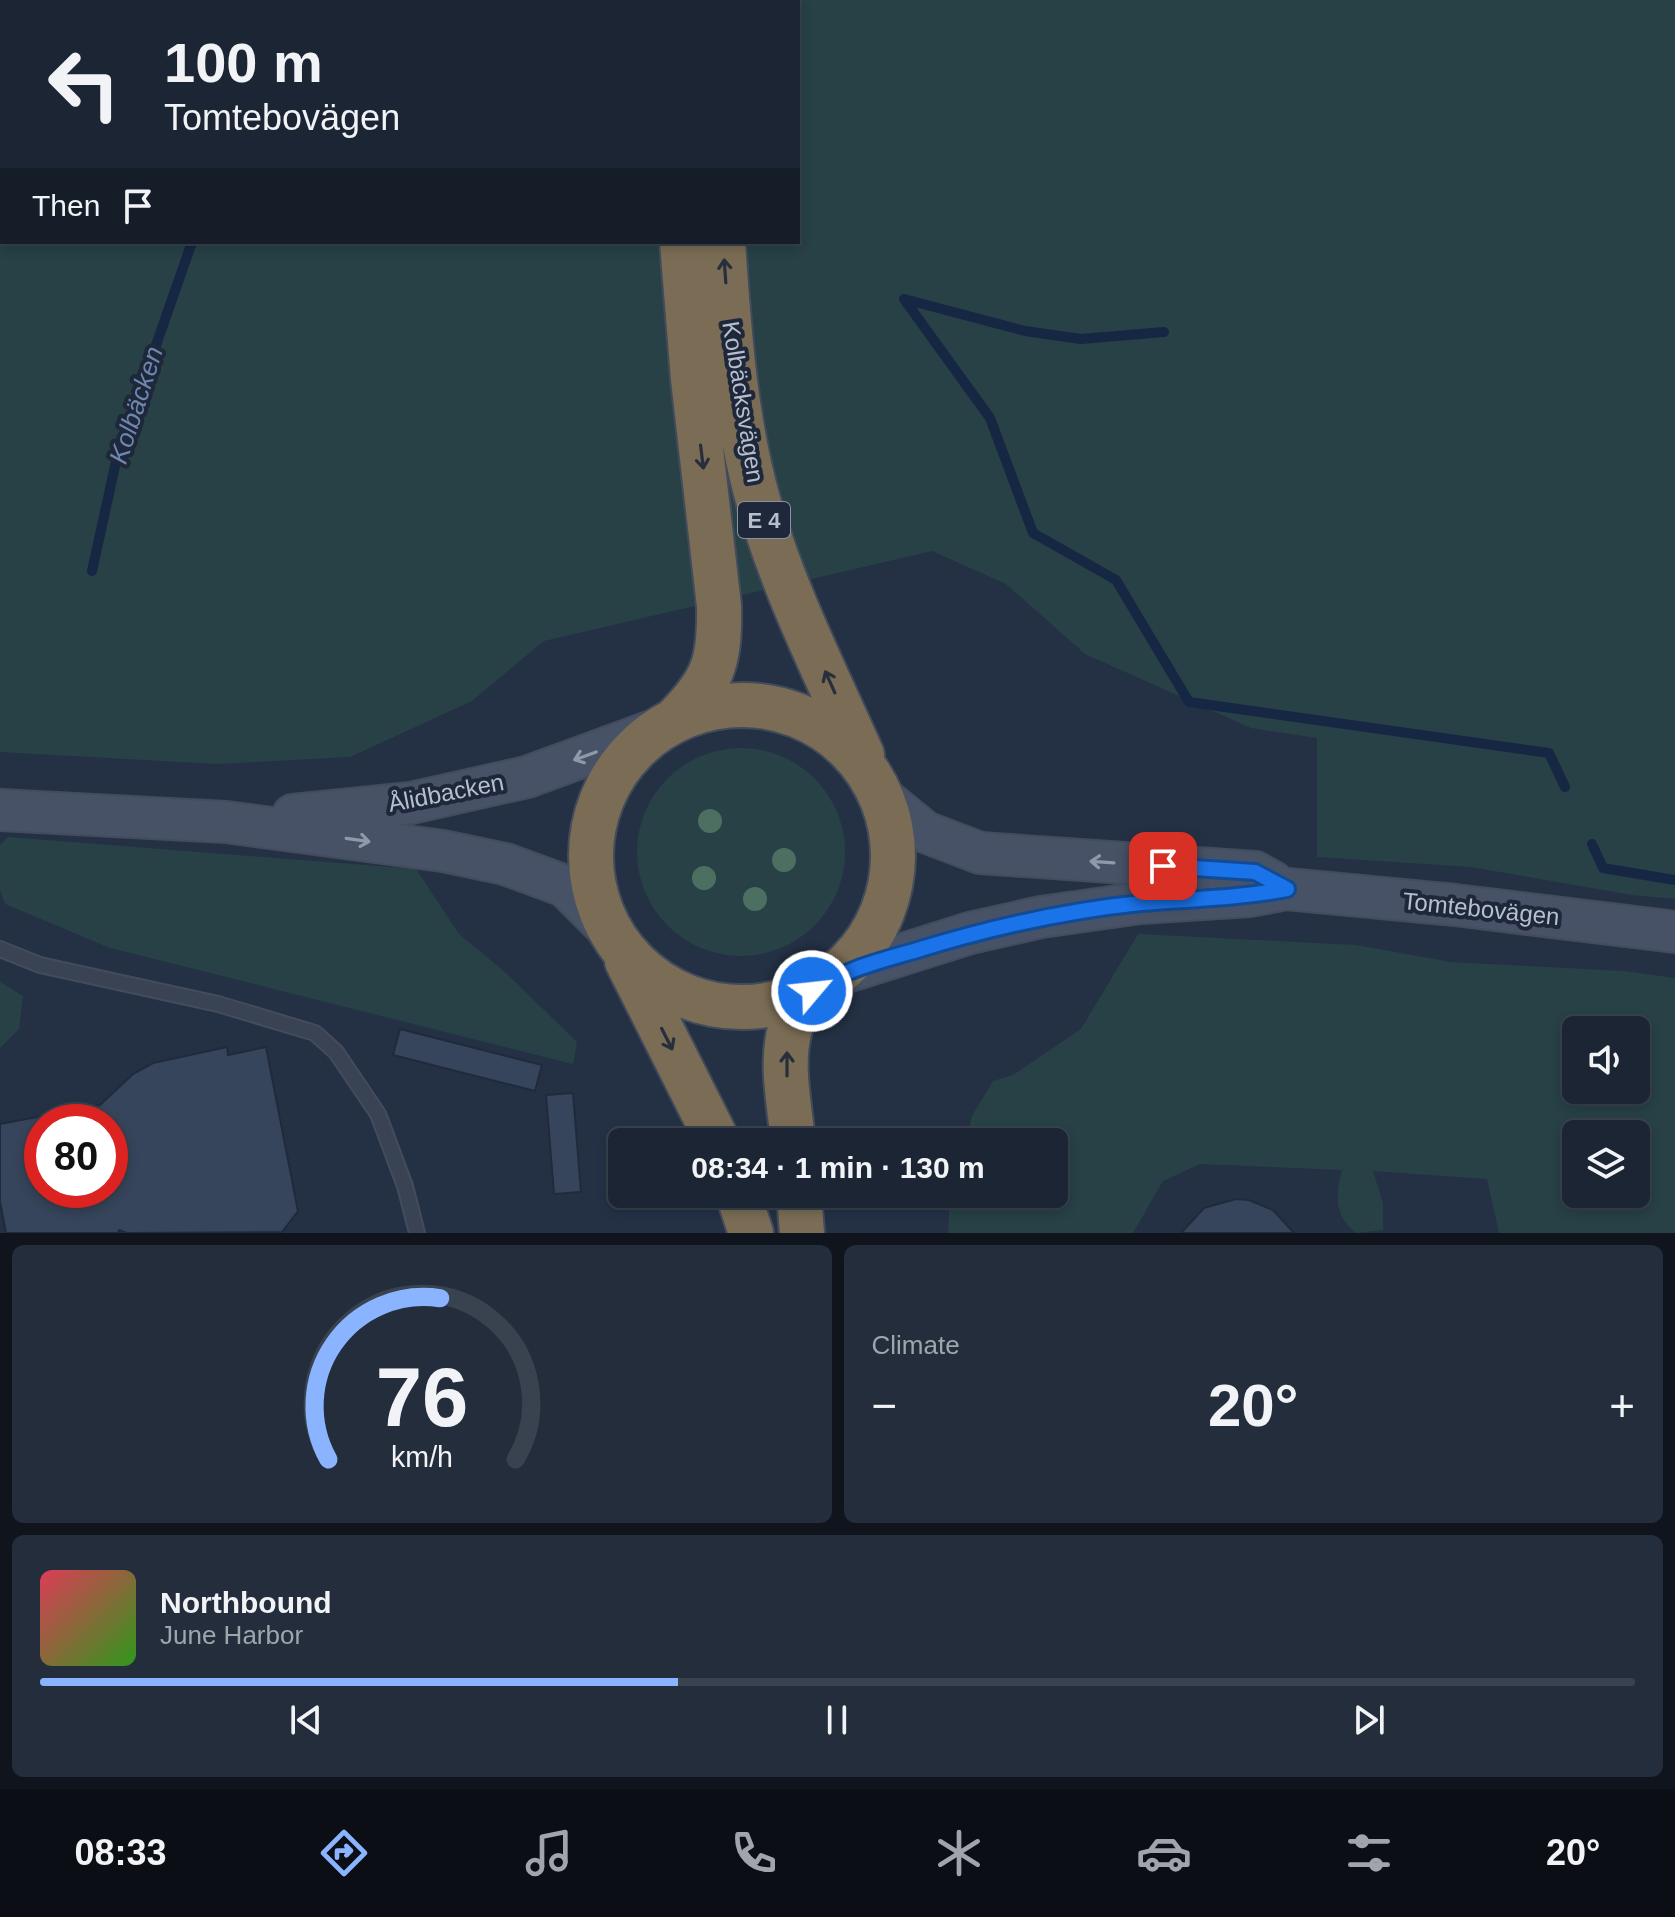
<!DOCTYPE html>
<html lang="en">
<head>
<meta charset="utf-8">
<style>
	body { margin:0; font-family:Arial,sans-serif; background:#242d3c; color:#f1f3f6; height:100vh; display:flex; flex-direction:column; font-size:30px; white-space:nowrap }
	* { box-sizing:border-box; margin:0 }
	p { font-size:26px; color:#a0a5ac }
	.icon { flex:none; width:44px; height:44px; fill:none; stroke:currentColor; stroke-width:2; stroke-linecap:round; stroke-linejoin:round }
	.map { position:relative; height:1233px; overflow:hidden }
	.side { display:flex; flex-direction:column; gap:12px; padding:12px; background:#0f141d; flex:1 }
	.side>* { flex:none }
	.top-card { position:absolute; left:0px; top:0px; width:800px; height:244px; box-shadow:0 4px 12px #0003,0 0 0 2px #39424f; background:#1b2534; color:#f1f3f6; overflow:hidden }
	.fabs { position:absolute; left:1562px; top:1016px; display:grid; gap:16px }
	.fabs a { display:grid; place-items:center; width:88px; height:88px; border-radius:12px; background:#1b2534; box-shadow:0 4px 12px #0003,0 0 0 2px #39424f; font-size:40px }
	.speed { position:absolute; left:24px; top:1104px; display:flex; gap:16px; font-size:40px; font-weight:700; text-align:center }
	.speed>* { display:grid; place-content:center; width:104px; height:104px; border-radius:50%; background:#1b2534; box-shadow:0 4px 12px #0003,0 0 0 2px #39424f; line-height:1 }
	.speed .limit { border:12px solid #d22; background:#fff; color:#111 }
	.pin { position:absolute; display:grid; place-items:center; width:68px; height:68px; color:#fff; margin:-34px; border-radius:16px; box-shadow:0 4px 12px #0006 }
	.me { position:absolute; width:88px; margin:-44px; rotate:62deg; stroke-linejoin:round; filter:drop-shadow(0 0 6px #0008) }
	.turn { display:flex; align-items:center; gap:28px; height:168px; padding:0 32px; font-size:36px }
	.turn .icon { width:104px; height:104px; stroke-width:2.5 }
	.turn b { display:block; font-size:56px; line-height:68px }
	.then { display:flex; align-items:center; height:76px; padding:0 32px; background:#0003; gap:16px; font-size:30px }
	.big { font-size:60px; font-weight:700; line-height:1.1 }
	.side .widget { flex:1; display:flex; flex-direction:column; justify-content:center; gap:12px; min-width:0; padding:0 28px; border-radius:12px; background:#242d3c }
	.side .dial { align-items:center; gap:0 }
	.dial svg { height:208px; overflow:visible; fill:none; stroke:#39424f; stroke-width:7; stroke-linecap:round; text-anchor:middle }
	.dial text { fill:#f1f3f6; stroke:none }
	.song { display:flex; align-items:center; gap:24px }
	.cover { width:96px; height:96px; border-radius:12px; background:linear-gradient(135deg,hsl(350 70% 55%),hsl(110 70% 35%)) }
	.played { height:8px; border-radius:4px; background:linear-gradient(90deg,#8ab4ff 40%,#39424f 40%) }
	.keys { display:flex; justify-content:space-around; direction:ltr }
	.heat { display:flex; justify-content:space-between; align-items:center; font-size:44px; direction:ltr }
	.side .tiles { flex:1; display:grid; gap:12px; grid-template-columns:1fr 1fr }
	.widget:last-child { grid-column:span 2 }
	.trip { position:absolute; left:608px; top:1128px; width:460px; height:80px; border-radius:12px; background:#1b2534; box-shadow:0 4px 12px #0003,0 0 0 2px #39424f; font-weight:700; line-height:80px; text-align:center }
	.tabs { display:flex; height:128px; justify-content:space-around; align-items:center; background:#0b0f15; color:#a0a5ac }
	.tabs .icon { width:56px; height:56px }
	.tabs .on { color:#8ab4ff }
	.tabs b { font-size:36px; color:#f1f3f6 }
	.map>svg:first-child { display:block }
	.green { fill:#274146; fill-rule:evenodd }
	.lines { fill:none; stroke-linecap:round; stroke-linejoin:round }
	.stream { stroke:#162744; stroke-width:10 }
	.building { fill:#36455b; stroke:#202a3b; stroke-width:2; fill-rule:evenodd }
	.lane-casing { stroke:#434c5d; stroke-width:18 }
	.secondary-casing { stroke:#434c5d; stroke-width:44 }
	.highway-casing { stroke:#414b5b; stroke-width:48 }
	.lane { stroke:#394354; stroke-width:14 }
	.secondary { stroke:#475267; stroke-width:40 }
	.highway { stroke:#7b6d55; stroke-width:44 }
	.tree { fill:#4c6f62 }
	.oneway { stroke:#272f3d }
	.oneway2 { stroke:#9099aa }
	.route-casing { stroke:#114b97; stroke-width:20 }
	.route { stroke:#1a73e8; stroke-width:14 }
	.labels { text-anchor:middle; stroke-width:8; stroke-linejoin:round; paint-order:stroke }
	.shield { fill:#1e283a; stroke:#8992a2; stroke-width:2 }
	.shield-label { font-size:22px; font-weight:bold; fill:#b7bfce }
	.street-label { font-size:24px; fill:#b7bfce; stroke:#1e283a }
	.water-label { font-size:26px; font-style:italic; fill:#6d87af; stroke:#1e283a }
</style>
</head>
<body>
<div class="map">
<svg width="1675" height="1233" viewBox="0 0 1675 1233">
	<rect width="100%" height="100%" fill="#243145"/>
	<path class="green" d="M0,0H1675V899L1632,895L1471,867L1317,857V738L1251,728L1085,654L1006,584L932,551L544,641L472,701L350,757L216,764L0,752ZM2,2H798V242H2Z
		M637 852a104 104 0 1 1 208 0a104 104 0 1 1-208 0Z
		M8,837L416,869L459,934L507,974L577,1042L573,1064L110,948L5,904L0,890V845Z
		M1138,934L1356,945L1451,962L1624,971L1675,978V1233H1499L1487,1179L1373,1171L1383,1203V1230L1356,1233C1333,1215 1336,1194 1342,1170L1200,1164L1163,1181L1133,1233H948L950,1194H1054V1142H966L972,1116L993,1081L1013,1075L1081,1029ZM1636,1030V1090H1576V1030ZM1636,1134V1194H1576V1134Z
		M0,982L23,996L19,1029L0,1048Z"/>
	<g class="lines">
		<path class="stream" d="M245,2V0
			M904,299L990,418L1033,533L1116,580L1189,702L1549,753L1565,787
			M904,299L1025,331L1081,339L1164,332
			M92,571L117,457L192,242
			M1592,844L1603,868L1675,880"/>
	</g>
	<path class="building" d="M400,1029L542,1065L535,1091L393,1055Z
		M227,1047L228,1055L266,1047L298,1211L282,1232L127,1233L119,1230L118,1233H6L0,1202V1124L100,1105L133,1074L153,1063ZM42,1122H110V1190H42Z
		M573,1093L581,1192L554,1194L546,1095Z
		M1236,1199L1249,1200L1273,1210L1294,1233H1181L1204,1208Z"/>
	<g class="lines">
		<defs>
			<path id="lane" d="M0,949L40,965L218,1004L315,1033L336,1052L378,1114L405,1186L417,1233"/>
			<path id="secondary" d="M881,796L925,832L980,853L1255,872L1273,882
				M0,810L226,822L443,851L505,864L565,886L609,930
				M293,815L411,803L527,777L658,729
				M834,976L970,933L1041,917L1140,903L1250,896L1287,889L1455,905L1675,932"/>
			<path id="highway" d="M664,0V2
				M704,0V2
				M723,242C729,330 735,422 760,507C785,593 826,674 862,755
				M591 856a151 151 0 1 1 302 0a151 151 0 1 1-302 0Z
				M675,720C714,681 720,661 719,606L693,379L682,242
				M627,961L718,1142
				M793,1142C790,1106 780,1064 790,1029C793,1015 804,1002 812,991
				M738,1194L751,1233
				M799,1194L802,1233"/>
		</defs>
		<use href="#lane" class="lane-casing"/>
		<use href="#secondary" class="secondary-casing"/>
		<use href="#highway" class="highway-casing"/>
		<use href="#lane" class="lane"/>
		<use href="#secondary" class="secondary"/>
		<use href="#highway" class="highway"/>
	</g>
	<g class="tree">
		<circle cx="710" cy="821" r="12"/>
		<circle cx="784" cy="860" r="12"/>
		<circle cx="704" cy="878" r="12"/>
		<circle cx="755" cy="899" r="12"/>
	</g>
	<defs><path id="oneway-shaft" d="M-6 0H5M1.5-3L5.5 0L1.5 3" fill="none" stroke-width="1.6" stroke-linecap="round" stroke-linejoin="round" transform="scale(2)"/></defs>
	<g class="oneway">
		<use href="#oneway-shaft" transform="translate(725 271) rotate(-94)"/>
		<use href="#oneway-shaft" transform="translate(702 457) rotate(83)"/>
		<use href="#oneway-shaft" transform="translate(830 682) rotate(-114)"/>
		<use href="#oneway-shaft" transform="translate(667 1039) rotate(63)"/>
		<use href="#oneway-shaft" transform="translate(787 1064) rotate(-90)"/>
	</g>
	<g class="oneway2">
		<use href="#oneway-shaft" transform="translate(585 756) rotate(160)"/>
		<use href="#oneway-shaft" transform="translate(358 840) rotate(8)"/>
		<use href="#oneway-shaft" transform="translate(1102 862) rotate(-176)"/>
	</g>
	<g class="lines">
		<defs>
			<path id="route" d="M812,991C843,970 879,961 914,951C988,928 1063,911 1141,903C1190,899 1239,898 1287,889L1255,872L1163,866"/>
		</defs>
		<use href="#route" class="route-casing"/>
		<use href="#route" class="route"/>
	</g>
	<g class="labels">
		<rect class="shield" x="738" y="502" width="52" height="36" rx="6"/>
		<g class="shield-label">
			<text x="764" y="528">E 4</text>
		</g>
		<g class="street-label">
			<text transform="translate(743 402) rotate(81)" y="8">Kolbäcksvägen</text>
			<text transform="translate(446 793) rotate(-11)" y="8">Ålidbacken</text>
			<text transform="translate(1481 909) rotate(6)" y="8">Tomtebovägen</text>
		</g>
		<g class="water-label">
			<text transform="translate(136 405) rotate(-72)" y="9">Kolbäcken</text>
		</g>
	</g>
</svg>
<div class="fabs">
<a><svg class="icon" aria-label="sound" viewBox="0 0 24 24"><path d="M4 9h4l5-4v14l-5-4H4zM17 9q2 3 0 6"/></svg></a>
<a><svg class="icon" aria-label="layers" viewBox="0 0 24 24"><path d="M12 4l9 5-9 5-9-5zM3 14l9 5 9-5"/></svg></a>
</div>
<div class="speed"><div class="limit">80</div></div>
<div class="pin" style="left:1163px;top:866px;background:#d93025"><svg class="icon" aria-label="arrive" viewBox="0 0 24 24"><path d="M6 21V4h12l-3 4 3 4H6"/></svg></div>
<svg class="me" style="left:812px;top:991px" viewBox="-20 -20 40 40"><circle r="17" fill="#1a73e8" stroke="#fff" stroke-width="3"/><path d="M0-11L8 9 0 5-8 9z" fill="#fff"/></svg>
<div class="trip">08:34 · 1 min · 130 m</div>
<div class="top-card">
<div class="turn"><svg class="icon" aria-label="left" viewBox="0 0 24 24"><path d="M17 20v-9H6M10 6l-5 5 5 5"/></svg><div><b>100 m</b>Tomtebovägen</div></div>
<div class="then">Then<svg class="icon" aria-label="arrive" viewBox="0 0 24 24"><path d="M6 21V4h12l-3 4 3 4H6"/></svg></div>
</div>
</div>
<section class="side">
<div class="tiles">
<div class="widget dial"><svg viewBox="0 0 100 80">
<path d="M14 69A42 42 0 1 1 86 69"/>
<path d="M14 69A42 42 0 0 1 57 7" stroke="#8ab4ff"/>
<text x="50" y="56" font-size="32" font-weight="700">76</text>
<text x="50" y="72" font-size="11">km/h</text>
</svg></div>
<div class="widget"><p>Climate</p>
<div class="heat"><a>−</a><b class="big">20°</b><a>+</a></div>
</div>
<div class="widget">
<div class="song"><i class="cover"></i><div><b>Northbound</b><p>June Harbor</p></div></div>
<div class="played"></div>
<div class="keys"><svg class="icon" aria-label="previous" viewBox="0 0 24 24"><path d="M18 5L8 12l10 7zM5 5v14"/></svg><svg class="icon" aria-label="pause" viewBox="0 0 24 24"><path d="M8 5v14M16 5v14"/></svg><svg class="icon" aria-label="next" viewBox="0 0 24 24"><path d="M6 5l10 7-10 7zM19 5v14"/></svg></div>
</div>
</div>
</section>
<nav class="tabs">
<b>08:33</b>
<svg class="icon on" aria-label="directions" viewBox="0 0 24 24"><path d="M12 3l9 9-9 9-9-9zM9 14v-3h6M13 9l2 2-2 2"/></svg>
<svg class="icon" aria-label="music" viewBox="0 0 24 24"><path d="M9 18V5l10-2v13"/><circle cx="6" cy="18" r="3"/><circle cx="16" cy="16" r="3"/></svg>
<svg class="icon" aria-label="phone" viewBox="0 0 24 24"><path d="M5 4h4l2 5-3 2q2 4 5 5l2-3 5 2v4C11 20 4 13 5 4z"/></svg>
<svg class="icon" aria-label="climate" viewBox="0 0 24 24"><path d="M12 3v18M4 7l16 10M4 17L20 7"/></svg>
<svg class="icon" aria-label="car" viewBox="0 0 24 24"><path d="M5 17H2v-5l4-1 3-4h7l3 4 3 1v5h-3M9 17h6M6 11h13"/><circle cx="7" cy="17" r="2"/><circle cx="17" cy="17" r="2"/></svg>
<svg class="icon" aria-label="filters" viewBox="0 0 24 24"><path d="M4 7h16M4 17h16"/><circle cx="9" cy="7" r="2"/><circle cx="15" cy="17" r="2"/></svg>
<b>20°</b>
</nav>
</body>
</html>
